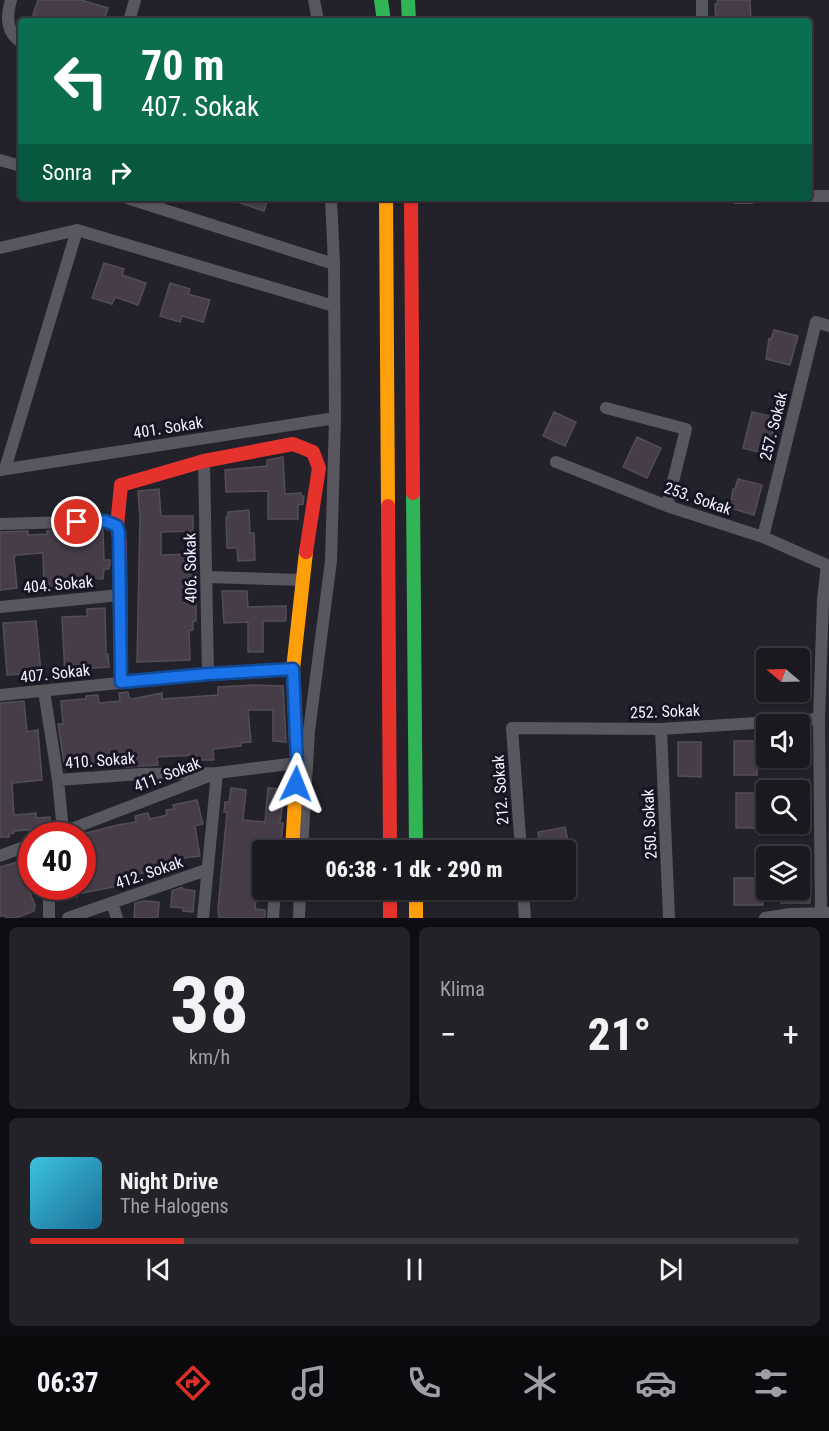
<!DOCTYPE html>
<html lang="tr">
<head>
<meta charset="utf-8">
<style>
	body { margin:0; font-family:"Roboto Condensed",sans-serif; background:#232229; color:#f1f3f6; height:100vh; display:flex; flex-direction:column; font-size:22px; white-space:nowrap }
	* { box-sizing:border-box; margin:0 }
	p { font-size:20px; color:#9fa0a5 }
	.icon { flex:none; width:33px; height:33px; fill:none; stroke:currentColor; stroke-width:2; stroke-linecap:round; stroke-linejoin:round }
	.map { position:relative; height:918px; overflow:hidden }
	.drawer { display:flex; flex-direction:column; gap:9px; padding:9px; background:#0e0e12; flex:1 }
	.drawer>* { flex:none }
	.top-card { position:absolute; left:18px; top:18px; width:794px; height:183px; border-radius:6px; box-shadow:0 2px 4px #0004,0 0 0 2px #38383e; background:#0b6e4f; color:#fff; overflow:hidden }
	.needle { width:39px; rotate:289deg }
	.buttons { position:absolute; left:756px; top:648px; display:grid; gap:12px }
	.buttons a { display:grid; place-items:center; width:54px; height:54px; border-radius:6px; background:#1a1920; box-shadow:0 2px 4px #0004,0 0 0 2px #38383e; font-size:30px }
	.speed { position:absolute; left:18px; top:822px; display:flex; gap:12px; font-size:30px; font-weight:700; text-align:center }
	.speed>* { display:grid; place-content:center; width:78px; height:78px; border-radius:50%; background:#1a1920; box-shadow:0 2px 4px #0004,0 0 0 2px #38383e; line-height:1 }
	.speed .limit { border:9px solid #d22; background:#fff; color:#111 }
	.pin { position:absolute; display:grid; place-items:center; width:51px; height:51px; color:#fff; margin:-26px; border:3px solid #fff; border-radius:50%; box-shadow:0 2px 6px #0007 }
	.me { position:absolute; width:66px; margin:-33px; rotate:2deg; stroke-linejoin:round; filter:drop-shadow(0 0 4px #0008) }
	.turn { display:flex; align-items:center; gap:21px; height:126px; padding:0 24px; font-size:27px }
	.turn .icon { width:78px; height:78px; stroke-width:2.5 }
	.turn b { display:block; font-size:42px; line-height:51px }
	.then { display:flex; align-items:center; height:57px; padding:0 24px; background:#0003; gap:12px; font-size:22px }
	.big { font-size:45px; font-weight:800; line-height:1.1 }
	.drawer .widget { flex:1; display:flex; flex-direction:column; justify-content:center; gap:9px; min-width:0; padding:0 21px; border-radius:9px; background:#232229 }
	.drawer .dial { align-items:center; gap:0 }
	.dial b { font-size:78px; line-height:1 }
	.song { display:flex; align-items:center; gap:18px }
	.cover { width:72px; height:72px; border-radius:9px; background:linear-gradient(135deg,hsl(190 70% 55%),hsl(200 70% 35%)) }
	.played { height:6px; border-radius:3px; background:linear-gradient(90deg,#d93025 20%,#38383e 20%) }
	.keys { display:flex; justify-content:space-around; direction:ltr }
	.heat { display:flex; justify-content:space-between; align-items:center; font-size:33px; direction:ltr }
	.drawer .tiles { flex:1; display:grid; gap:9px; grid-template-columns:1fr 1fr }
	.widget:last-child { grid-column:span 2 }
	.trip { position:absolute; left:252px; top:840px; width:324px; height:60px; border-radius:6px; background:#1a1920; box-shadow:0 2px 4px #0004,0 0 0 2px #38383e; font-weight:800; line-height:60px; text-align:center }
	.tabs { display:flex; height:96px; justify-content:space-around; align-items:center; background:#0a0a0d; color:#9fa0a5 }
	.tabs .icon { width:42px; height:42px }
	.tabs .current { color:#d93025 }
	.tabs b { font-size:27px; color:#f1f3f6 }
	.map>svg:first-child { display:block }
	.building { fill:#463d49; stroke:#524e55; stroke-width:1.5 }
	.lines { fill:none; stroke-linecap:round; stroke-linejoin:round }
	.street { stroke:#58565e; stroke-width:12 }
	.fast { stroke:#30b455; stroke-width:14 }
	.slow { stroke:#ff9f0a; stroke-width:14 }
	.jam { stroke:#e5322d; stroke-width:14 }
	.route-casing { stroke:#114b97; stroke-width:15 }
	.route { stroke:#1a73e8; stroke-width:10 }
	.labels { text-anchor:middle; stroke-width:6; stroke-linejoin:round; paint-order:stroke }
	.street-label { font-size:16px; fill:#f3f1fd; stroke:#171424 }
</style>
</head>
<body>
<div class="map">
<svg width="829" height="918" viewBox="0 0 829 918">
	<rect width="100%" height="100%" fill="#23212a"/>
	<path class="building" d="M38,0H81L108,8L104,21H54L33,15Z
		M717,0H750L751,21H716L715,4H718Z
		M231,198H268L264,211L231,200Z
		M104,263L124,269L122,275L146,283L138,305L115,297L112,304L92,298Z
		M170,283L190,289L188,294L210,300L203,322L182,316L180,322L160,316Z
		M774,330L798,336L790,365L766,359L769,339L771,340Z
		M554,412L576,422L565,446L543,436Z
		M752,412L778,418L766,454L743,448Z
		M637,437L661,448L647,478L623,467Z
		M283,457L285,494L301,493V496H304L303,504L298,505V519H268V491L226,492L225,470L267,466V460Z
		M738,479L762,485L754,515L730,508L733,489H735Z
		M159,489L161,516H193V531L161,532V555L193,554V562H196L197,580H191L192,602H196V621H193V630L189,631L190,660L137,662L140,518L138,491Z
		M249,510L250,533H254L255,560L238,561L237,548H227L226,517H228V512Z
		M103,529L104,560H110V564L109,569H104L103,579L89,578V584L44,587L43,553L16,555L14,557L17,588L0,590V532L28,531V535L47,534V531Z
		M222,591H247L248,607L286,606V621H263V652H248V622L224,623Z
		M105,608L106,654H108L109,667L79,669L80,675L65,676L62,617L87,616V609Z
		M36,621L41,673L7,675L3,623Z
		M254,685L283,686L286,742L273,741V710H248L251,742L240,743L241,746L213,749L214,760H197V755L157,757L158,765L126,767V760L67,765V763H64L58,724H63L61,701L84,699H86V696L98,695L99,703L120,701L119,693L128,692L129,698L132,699L162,693V699L218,695V687Z
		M24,701L27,732L38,730L42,780L12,783L14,815L36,813V818L50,817L51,828L14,831V833L9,834V837H0V703Z
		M734,741H757V775H734Z
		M678,742H701V777L678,776Z
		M786,780H809L808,815H800V790H786Z
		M231,788L246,790L243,820L265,822L268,788L285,789L280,823H283L281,844H277L276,850H262V880H258L255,909L265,910V918H219L218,909L227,812H224L225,802H229Z
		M736,793H759V828H736Z
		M197,800L203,824L195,826L200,856L176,859L178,871L163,876L154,877L153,871L132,875L133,886L124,888L123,885L82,893V834L118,825L136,822L135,816L148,813L150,819L167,815L166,810L174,809L173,805Z
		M565,827L570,850H541L538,832Z
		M32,858V881L26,883L35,905L34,911L16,918H6L5,915L0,916V867Z
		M800,877H811L810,903H781V890H800Z
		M734,878H763V905H734Z
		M66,886H75L77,897L68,898Z
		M182,887V889L195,891L193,912L183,911V908L171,907L172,891Z
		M143,901L159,902L158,918H134L135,903Z"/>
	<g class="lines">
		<path class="street" d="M11,0C6,16 6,32 21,42
			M314,0L318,21
			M702,0V21
			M129,21L135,0
			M0,160L21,166
			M808,196H829
			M127,198L334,264
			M736,198H751
			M0,248L77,230L334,306
			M606,408L686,429L667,506
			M204,461L208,674
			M556,462L667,506L763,537L829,566
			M5,469L77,230
			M0,470L335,418
			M0,524L105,521L117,526
			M763,537L816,322L829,326
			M207,577L302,580
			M0,607L120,595
			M44,691L58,780L63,831
			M0,695L208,674L293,669
			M661,729L669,918
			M58,780L141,774L217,773L203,918
			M53,836L217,773L297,763
			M302,850L309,731L331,561L335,418L334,264L331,198
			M521,850L512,728L661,729L819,719
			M0,856L32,844
			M523,890L525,918
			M112,903L117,918
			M49,918V886
			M68,918L206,870
			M273,918L274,903L278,890
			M299,918L300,890
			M765,918L790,914L829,913
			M821,918L819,719L823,599L827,565"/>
		<path class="fast" d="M381,0L384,21
			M408,0L409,21
			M413,493L416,850"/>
		<path class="slow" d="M386,198L388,506
			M292,850L297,763L293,669L306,552
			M416,890V918"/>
		<path class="jam" d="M411,198L413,493
			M388,506L390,850
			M121,682L120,542L117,526L121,485L204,461L293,444L313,452L319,468L306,552
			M390,890V918"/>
	</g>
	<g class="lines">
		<defs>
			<path id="route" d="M77,522L105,521L117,526L119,533L121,682L208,674L293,669L297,763L296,784"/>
		</defs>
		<use href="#route" class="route-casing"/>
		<use href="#route" class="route"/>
	</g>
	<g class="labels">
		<g class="street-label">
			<text transform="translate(773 426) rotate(-76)" y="6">257. Sokak</text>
			<text transform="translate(168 427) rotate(-9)" y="6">401. Sokak</text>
			<text transform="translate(698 498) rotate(19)" y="6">253. Sokak</text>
			<text transform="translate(190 568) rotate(-91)" y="6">406. Sokak</text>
			<text transform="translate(58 584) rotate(-5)" y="6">404. Sokak</text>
			<text transform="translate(55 673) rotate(-6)" y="6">407. Sokak</text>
			<text transform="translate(665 711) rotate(-2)" y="6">252. Sokak</text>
			<text transform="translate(100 760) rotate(-4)" y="6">410. Sokak</text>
			<text transform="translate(167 774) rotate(-21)" y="6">411. Sokak</text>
			<text transform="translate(500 790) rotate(-94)" y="6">212. Sokak</text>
			<text transform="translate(649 824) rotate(-93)" y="6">250. Sokak</text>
			<text transform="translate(149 872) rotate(-19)" y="6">412. Sokak</text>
		</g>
	</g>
</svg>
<div class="buttons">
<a><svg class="needle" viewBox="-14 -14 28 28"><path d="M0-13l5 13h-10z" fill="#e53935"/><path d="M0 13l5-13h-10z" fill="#9fa0a5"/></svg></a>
<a><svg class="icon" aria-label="sound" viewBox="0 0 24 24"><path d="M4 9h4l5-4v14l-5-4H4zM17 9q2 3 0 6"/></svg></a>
<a><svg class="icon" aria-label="search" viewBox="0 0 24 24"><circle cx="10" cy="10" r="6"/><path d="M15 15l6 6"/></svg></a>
<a><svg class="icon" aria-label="layers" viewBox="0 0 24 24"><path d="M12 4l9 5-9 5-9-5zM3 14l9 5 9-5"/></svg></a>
</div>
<div class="speed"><div class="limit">40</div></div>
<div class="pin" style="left:77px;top:522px;background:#d93025"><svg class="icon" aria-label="arrive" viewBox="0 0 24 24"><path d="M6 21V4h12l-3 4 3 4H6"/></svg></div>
<svg class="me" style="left:296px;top:784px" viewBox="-20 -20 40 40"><path d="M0-17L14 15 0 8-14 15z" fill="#1a73e8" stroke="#fff" stroke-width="4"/></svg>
<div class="trip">06:38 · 1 dk · 290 m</div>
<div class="top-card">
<div class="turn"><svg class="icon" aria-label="left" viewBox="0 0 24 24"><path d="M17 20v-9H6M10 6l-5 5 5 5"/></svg><div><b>70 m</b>407. Sokak</div></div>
<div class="then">Sonra<svg class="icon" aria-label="right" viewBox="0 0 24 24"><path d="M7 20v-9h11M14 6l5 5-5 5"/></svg></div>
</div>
</div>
<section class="drawer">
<div class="tiles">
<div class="widget dial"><b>38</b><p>km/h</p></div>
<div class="widget"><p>Klima</p>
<div class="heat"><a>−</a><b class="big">21°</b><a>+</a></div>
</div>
<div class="widget">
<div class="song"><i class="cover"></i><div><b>Night Drive</b><p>The Halogens</p></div></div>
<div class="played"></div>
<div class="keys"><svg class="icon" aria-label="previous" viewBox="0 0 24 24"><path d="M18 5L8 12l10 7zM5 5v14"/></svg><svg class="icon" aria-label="pause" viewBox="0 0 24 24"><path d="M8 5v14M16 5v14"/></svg><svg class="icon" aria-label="next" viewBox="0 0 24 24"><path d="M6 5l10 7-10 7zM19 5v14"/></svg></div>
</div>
</div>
</section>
<nav class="tabs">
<b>06:37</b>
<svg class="icon current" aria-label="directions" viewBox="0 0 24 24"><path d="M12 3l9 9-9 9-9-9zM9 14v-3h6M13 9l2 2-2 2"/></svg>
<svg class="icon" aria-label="music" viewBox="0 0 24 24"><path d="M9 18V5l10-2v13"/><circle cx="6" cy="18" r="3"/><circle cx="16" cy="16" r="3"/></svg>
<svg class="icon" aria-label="phone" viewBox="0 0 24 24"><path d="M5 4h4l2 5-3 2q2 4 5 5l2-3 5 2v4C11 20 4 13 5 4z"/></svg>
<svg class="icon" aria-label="climate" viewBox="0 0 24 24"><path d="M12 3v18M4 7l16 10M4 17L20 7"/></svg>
<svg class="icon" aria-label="car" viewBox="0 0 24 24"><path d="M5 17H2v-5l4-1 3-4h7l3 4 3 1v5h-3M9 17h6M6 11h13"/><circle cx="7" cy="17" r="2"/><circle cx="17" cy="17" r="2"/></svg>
<svg class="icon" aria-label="filters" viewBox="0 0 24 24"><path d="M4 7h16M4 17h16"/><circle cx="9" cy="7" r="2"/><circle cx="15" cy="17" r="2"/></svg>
</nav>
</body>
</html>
